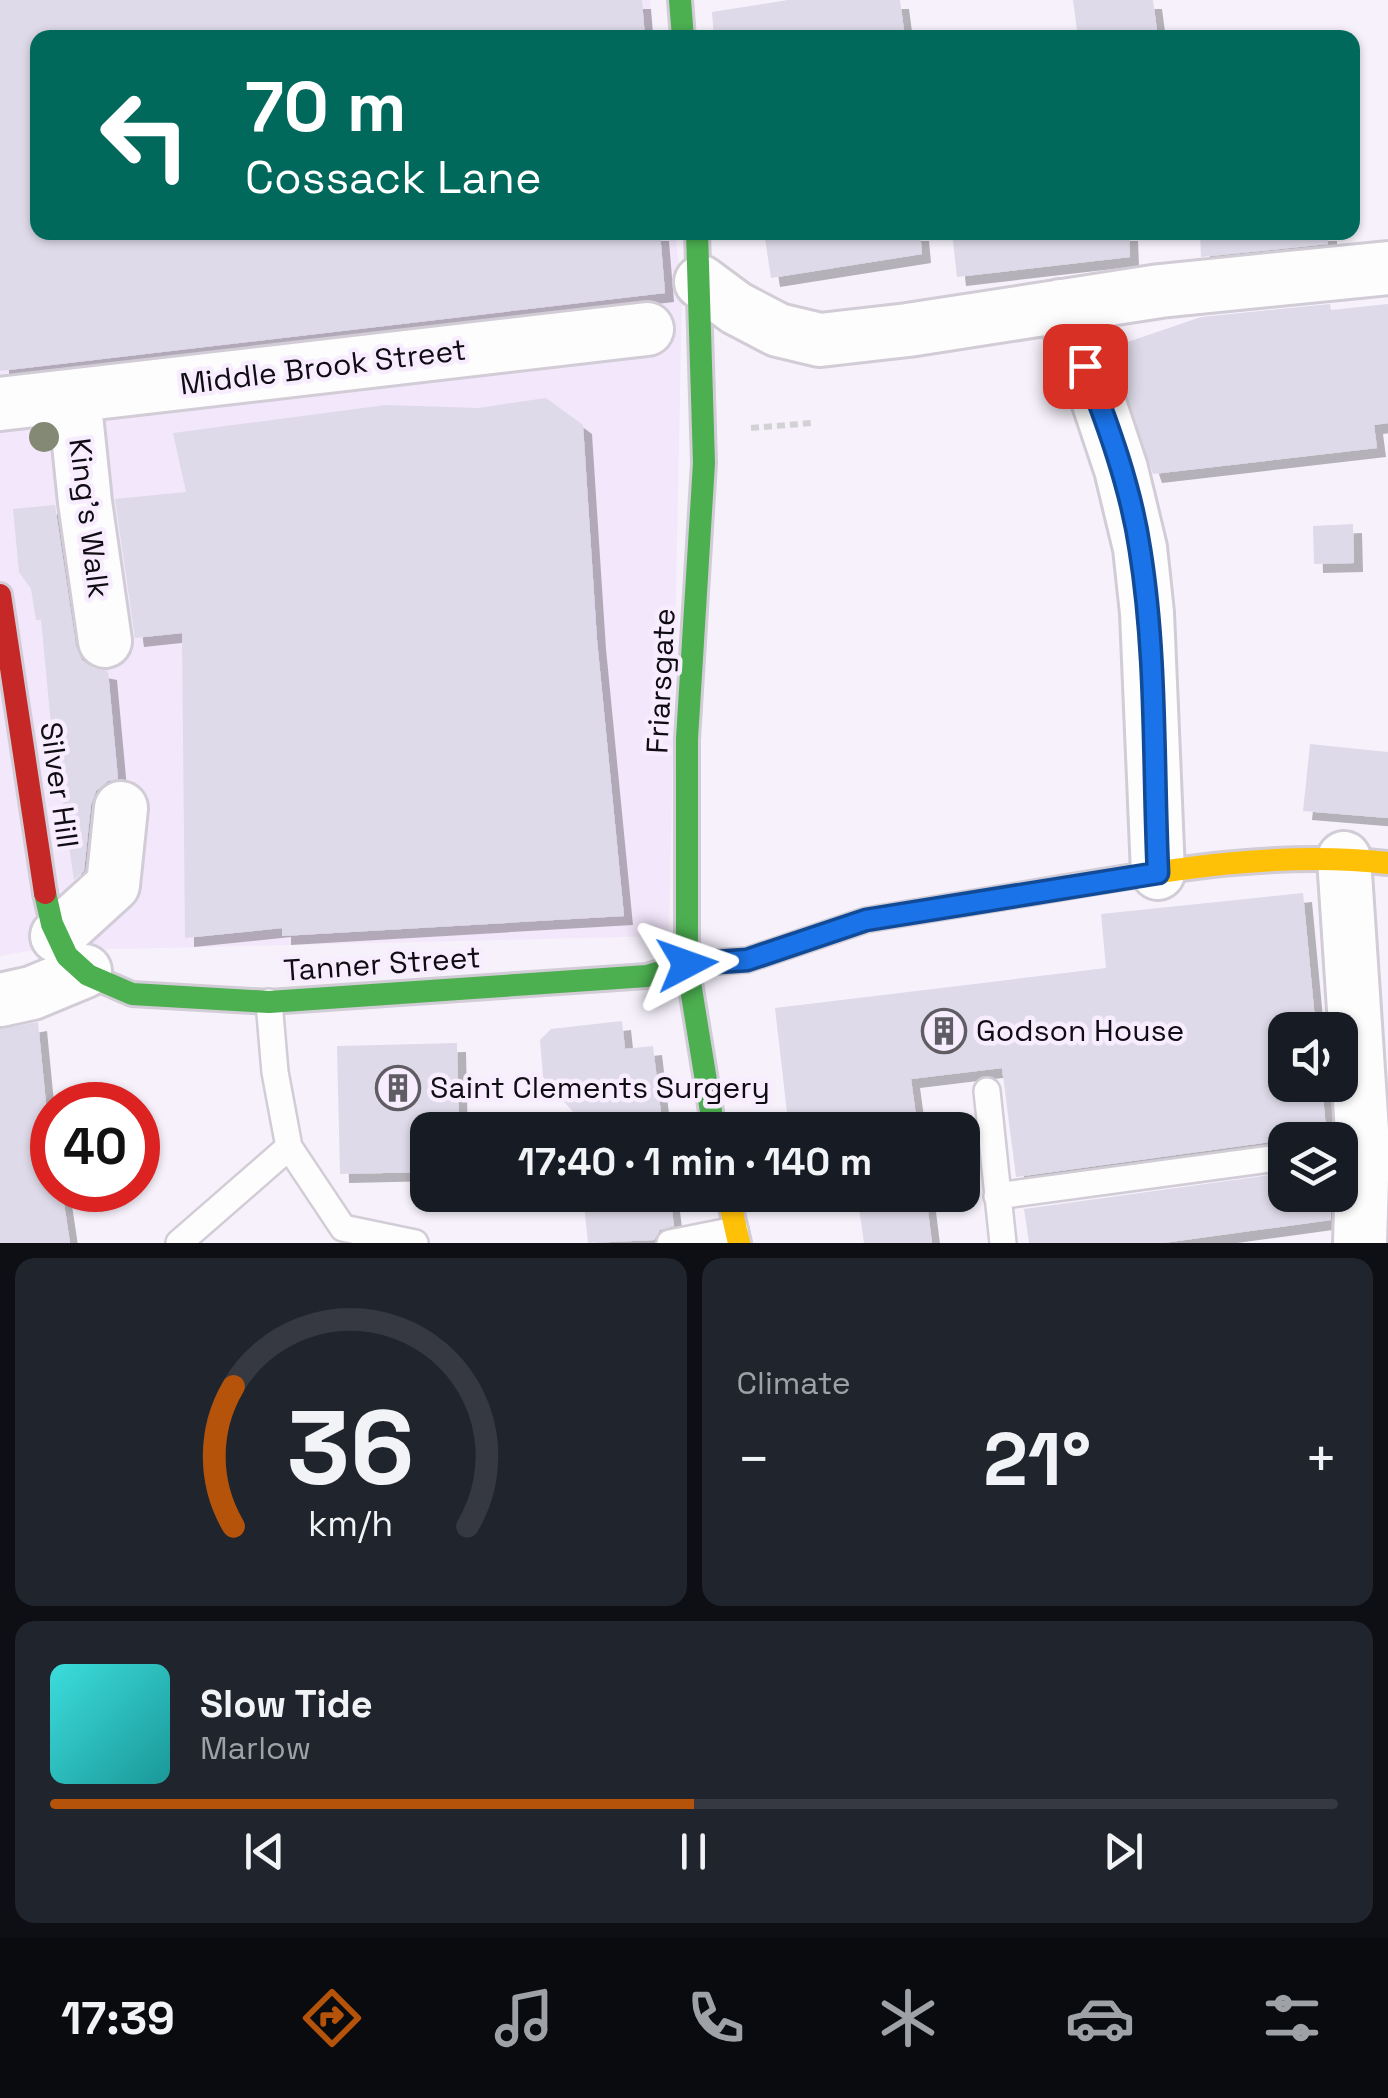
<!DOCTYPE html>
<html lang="en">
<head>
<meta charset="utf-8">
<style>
	body { margin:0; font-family:"Space Grotesk",sans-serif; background:#20242c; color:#f1f3f6; height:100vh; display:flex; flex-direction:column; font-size:38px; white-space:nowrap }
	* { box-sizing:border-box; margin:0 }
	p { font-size:32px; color:#9ea1a6 }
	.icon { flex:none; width:55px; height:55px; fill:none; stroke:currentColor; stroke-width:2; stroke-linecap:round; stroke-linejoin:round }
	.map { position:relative; height:1243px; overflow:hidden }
	.side { display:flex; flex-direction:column; gap:15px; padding:15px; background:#0d0f14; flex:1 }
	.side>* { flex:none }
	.top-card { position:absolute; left:30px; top:30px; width:1330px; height:210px; border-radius:20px; box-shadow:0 2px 8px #0004; background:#00695c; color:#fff; overflow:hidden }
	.buttons { position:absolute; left:1268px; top:1012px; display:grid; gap:20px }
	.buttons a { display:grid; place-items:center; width:90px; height:90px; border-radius:20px; background:#171b24; box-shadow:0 2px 8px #0004; font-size:50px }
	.speed { position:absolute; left:30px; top:1082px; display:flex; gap:20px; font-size:50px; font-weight:700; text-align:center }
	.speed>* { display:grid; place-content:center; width:130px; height:130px; border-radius:50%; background:#171b24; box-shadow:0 2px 8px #0004; line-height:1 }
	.speed .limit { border:15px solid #d22; background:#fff; color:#111 }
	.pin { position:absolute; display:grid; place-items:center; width:85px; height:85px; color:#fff; margin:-42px; border-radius:20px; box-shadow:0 5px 15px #0006 }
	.me { position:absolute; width:110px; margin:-55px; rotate:86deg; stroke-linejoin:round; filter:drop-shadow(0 0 8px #0008) }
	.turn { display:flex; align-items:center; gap:35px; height:210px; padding:0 50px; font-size:45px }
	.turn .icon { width:130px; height:130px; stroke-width:2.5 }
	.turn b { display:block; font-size:70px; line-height:85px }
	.big { font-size:75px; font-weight:700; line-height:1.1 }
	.side .widget { flex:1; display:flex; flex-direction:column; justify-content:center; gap:15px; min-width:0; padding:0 35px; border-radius:20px; background:#20242c }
	.side .dial { align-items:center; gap:0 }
	.dial svg { height:260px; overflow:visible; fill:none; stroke:#363941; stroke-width:7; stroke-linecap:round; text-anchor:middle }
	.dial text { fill:#f1f3f6; stroke:none }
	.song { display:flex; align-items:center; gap:30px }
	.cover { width:120px; height:120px; border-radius:15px; background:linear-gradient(135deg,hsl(180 70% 55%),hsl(180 70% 35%)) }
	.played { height:10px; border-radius:5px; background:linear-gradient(90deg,#b45309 50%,#363941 50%) }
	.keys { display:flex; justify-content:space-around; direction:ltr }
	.heat { display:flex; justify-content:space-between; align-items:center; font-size:55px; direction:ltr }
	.side .tiles { flex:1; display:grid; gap:15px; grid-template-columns:1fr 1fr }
	.widget:last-child { grid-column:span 2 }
	.trip { position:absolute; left:410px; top:1112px; width:570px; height:100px; border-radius:20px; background:#171b24; box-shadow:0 2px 8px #0004; font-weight:700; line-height:100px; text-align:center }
	.dock { display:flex; height:160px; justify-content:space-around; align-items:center; background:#090b0e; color:#9ea1a6 }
	.dock .icon { width:70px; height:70px }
	.dock .on { color:#b45309 }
	.dock b { font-size:45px; color:#f1f3f6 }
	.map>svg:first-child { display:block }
	.built { fill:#f2e7fb }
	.building { fill:#dedae9; filter:url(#shadow) }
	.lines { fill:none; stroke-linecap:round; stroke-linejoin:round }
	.lane-casing { stroke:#d1ccd5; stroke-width:30 }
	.street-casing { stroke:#d1ccd5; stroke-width:58 }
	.fast-casing { stroke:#d1ccd5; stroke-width:28 }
	.slow-casing { stroke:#d1ccd5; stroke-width:28 }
	.jam-casing { stroke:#d1ccd5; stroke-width:28 }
	.path { stroke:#d2d1d3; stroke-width:6; stroke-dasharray:8 5; stroke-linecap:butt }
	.lane { stroke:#fefdfe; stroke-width:25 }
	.street { stroke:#fefdfe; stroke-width:52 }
	.fast { stroke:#4caf50; stroke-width:22 }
	.slow { stroke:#ffc107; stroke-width:22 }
	.jam { stroke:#c62828; stroke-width:22 }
	.tree { fill:#848975 }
	.route-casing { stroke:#114b97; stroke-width:25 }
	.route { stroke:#1a73e8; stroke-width:18 }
	.labels { text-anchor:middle; stroke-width:9; stroke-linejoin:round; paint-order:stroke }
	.street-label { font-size:30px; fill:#100c13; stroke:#f7edff }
	.poi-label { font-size:30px; fill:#100c13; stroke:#f7edff; text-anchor:start }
</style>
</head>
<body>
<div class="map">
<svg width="1388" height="1243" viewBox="0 0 1388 1243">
	<defs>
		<filter id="shadow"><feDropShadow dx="9" dy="9" stdDeviation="0" flood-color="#0004"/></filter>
	</defs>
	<rect width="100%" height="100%" fill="#f6f1fb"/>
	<path class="built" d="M0,0H650L654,37L38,38V232L675,233L682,293L669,936L28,951L0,956Z"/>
	<path class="building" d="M0,0H642L645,38H38V232H660L665,293L0,371Z
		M788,0H900L905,38H714L712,12Z
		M1073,0H1153L1158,38H1078Z
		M764,232H920L922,254L771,278Z
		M952,232H1129L1130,257L957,277Z
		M1200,232H1328V244L1201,257Z
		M1330,304L1331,310L1388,304V423L1374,425L1377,448L1153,474L1110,348L1201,317Z
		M546,398L583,425L597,640L624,916L282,936V928L185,938L182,633L135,638L115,499L186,492L173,433L386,405L478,408Z
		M55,505L76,646L82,660L93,668L108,671L118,779L108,781L96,791L91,805L84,871L74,880L50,714L41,620H36L31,589L19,572L13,509Z
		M1353,524L1354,563L1314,564L1313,526Z
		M1310,744L1388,752V818L1303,811Z
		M1303,893L1316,1030H1285V1085H1322L1327,1140H1285L1016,1177L1002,1068L911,1079L918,1130H789L775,1008L1106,968L1101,914Z
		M622,1021L625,1049L653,1046L663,1130H575L573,1112L543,1077L540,1040L551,1029Z
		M38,1022L48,1124L52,1123V1190H62L70,1243H0V1029Z
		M457,1043L459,1130H428V1172L340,1174L337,1046Z
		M1285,1173V1195H1331V1220L1163,1243H1029L1024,1209Z
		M583,1195H670L674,1226L660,1230L654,1240L588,1243Z
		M857,1195H926L932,1243H864Z"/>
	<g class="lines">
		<defs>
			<path id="lane" d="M269,1002L275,1072L289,1147L343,1228L415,1243
				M987,1091L1003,1243
				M997,1196L1285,1157
				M179,1243L289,1147
				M670,1243L735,1230"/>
			<path id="street" d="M701,282L736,308L778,330L820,340L908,330L1160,291L1388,268
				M1060,306L1097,397L1121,469L1140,548L1147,613L1158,873
				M74,396L85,502L105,641
				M0,404L647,329
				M1344,858L1363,1146L1360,1243
				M57,936L113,885L121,808
				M0,1000L32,993L85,971"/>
			<path id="fast" d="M680,0L683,38
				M697,232L704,463L687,739V964L714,1130
				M45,893L52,924L67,956L88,975L132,994L269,1002L647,976L687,964L747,960L866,920L1000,898"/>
			<path id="slow" d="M1000,898C1127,878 1259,848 1388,863
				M728,1195L739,1243"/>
			<path id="jam" d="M0,595L45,893"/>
		</defs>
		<use href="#lane" class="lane-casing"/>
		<use href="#street" class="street-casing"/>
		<use href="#fast" class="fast-casing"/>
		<use href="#slow" class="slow-casing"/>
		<use href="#jam" class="jam-casing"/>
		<path class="path" d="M751,428L812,423"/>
		<use href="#lane" class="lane"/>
		<use href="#street" class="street"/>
		<use href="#fast" class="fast"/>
		<use href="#slow" class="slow"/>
		<use href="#jam" class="jam"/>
	</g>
	<circle class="tree" cx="44" cy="437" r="15"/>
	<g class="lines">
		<defs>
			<path id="route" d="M687,964L747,960L866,920L1158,873C1153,766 1157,656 1140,550C1131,488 1108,425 1085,366"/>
		</defs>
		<use href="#route" class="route-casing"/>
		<use href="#route" class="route"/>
	</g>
	<defs>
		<symbol id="building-ring" viewBox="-11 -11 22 22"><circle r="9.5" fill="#f7edff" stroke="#605c64" stroke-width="1.5"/><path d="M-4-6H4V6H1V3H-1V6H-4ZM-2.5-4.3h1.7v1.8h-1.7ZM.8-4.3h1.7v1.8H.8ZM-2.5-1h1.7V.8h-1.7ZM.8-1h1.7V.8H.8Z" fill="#605c64"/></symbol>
	</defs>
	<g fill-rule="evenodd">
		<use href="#building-ring" x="919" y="1006" width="50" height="50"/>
		<use href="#building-ring" x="373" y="1063" width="50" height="50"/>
	</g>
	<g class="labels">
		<g class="street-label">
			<text transform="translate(323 367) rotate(-7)" y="10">Middle Brook Street</text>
			<text transform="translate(89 518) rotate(83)" y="10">King's Walk</text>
			<text transform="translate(661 681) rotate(-87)" y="10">Friarsgate</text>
			<text transform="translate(59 785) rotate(82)" y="10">Silver Hill</text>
			<text transform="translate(382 964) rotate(-4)" y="10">Tanner Street</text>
		</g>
		<g class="poi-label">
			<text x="976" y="1041">Godson House</text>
			<text x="430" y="1098">Saint Clements Surgery</text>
		</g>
	</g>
</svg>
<div class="buttons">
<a><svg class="icon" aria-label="sound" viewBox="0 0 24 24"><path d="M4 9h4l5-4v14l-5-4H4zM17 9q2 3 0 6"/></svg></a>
<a><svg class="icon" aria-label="layers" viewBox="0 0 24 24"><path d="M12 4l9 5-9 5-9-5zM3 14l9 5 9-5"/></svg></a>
</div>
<div class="speed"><div class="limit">40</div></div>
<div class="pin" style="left:1085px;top:366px;background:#d93025"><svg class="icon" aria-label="arrive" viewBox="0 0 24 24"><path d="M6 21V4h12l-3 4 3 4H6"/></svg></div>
<svg class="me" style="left:687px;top:964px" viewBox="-20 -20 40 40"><path d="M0-17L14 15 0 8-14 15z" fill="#1a73e8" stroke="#fff" stroke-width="4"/></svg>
<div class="trip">17:40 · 1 min · 140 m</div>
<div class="top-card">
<div class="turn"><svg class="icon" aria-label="left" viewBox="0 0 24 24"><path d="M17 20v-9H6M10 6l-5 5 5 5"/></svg><div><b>70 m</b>Cossack Lane</div></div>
</div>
</div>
<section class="side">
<div class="tiles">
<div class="widget dial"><svg viewBox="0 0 100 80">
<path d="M14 69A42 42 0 1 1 86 69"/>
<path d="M14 69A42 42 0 0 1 14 26" stroke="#b45309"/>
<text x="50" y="56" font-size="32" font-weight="700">36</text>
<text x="50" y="72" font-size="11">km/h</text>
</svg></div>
<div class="widget"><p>Climate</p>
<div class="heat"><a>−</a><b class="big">21°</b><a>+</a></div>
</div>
<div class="widget">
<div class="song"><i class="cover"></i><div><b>Slow Tide</b><p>Marlow</p></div></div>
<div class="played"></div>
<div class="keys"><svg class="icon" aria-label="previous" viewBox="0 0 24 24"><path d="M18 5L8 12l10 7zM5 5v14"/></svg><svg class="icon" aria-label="pause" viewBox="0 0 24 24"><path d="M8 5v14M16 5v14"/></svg><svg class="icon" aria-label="next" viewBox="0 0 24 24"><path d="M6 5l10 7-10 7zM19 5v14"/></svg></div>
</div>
</div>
</section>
<nav class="dock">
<b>17:39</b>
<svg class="icon on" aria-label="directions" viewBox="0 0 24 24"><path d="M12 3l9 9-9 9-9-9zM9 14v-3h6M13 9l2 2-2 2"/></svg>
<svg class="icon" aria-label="music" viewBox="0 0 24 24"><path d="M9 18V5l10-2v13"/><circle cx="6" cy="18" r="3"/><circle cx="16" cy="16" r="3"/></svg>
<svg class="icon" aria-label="phone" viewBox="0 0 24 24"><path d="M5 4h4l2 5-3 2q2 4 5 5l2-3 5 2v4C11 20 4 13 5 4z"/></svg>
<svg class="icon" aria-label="climate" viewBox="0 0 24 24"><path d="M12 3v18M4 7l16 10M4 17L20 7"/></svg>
<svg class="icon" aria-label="car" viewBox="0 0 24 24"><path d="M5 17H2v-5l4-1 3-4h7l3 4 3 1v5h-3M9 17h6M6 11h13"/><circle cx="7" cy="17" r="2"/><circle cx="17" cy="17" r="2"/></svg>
<svg class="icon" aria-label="filters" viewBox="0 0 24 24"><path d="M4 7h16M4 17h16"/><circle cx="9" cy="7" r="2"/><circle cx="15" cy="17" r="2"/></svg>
</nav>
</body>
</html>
